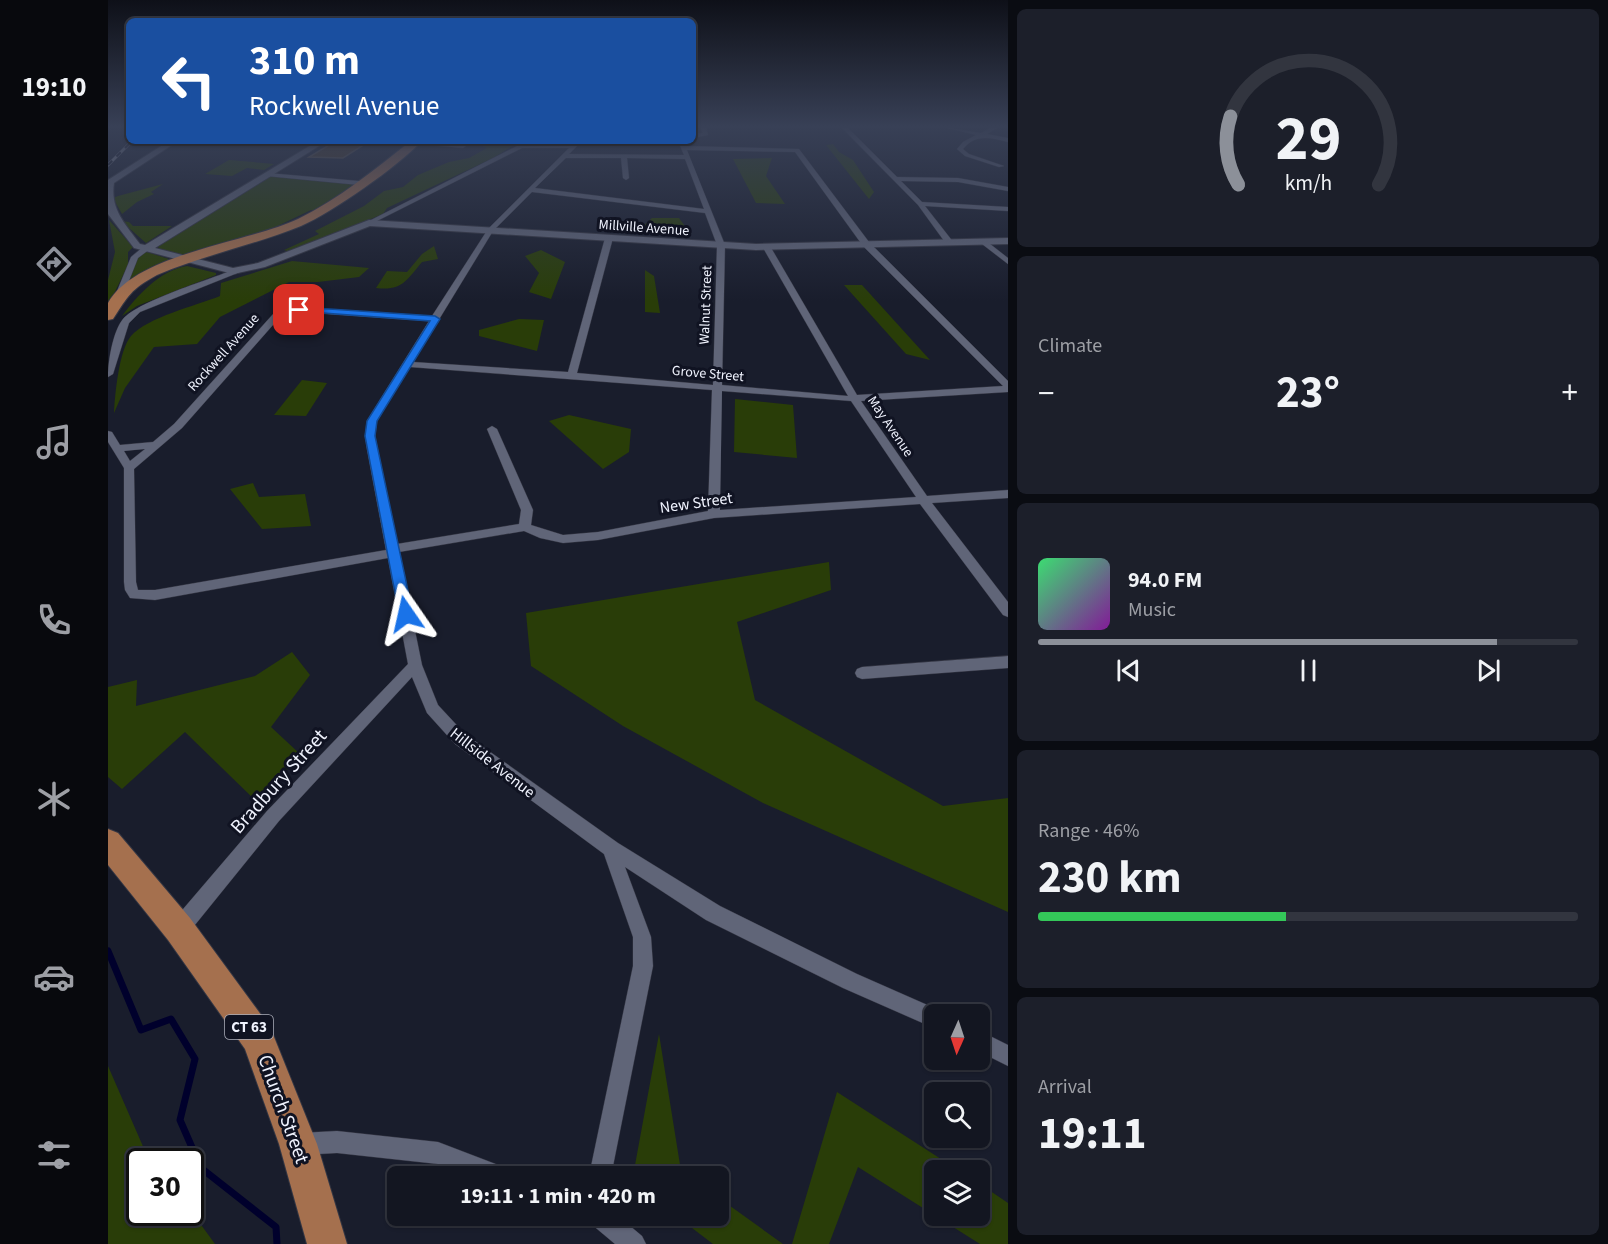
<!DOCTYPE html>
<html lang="en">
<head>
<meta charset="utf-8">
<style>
	body { margin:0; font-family:"Source Sans 3",sans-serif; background:#1c1f2a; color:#f1f3f6; height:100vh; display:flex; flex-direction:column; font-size:22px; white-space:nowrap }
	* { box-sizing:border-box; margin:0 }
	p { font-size:20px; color:#9d9fa5 }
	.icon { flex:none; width:33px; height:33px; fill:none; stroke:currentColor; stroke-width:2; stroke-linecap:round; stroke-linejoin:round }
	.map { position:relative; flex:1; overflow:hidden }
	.drawer { display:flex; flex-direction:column; gap:9px; padding:9px; background:#0a0c12; width:600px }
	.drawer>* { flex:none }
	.hud { position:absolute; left:18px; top:18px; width:570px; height:126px; border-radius:9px; box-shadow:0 2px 4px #0004,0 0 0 2px #32353f; background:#1a4fa0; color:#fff; overflow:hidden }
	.needle { width:39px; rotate:183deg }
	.buttons { position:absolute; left:816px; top:1004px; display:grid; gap:12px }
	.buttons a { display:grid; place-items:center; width:66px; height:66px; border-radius:9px; background:#131621; box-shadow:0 2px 4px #0004,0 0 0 2px #32353f; font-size:30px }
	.speed { position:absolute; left:18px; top:1148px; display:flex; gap:12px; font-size:30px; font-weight:700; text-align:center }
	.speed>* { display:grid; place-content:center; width:78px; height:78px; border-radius:50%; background:#131621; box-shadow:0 2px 4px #0004,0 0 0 2px #32353f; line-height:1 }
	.speed .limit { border:3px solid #111; border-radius:9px; background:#fff; color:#111 }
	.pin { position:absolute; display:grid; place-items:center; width:51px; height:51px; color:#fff; margin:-26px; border-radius:12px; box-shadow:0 3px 9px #0006 }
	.me { position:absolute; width:66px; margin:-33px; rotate:349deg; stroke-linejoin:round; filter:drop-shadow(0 0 4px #0008) }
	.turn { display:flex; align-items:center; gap:21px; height:126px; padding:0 24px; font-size:27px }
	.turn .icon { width:78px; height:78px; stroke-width:2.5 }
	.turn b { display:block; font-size:42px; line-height:51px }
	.big { font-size:45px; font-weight:700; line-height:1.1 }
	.drawer .tile { flex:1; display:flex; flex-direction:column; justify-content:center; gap:9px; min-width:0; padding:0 21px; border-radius:9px; background:#1c1f2a }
	.drawer .dial { align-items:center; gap:0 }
	.dial svg { height:156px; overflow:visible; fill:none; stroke:#32353f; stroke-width:7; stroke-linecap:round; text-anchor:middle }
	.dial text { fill:#f1f3f6; stroke:none }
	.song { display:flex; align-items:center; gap:18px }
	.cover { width:72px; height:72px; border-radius:9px; background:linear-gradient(135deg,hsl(140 70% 55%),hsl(290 70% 35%)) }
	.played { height:6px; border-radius:3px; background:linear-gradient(90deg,#8c9099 85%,#32353f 85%) }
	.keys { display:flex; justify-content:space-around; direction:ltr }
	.heat { display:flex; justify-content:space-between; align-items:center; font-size:33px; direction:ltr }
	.charge { height:9px; border-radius:4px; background:linear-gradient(90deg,#34c759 46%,#32353f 0) }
	.trip { position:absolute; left:279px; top:1166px; width:342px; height:60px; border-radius:9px; background:#131621; box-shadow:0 2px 4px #0004,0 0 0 2px #32353f; font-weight:700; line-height:60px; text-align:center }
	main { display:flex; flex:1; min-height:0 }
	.menu { display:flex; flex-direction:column; width:108px; justify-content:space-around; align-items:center; background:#08090d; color:#9d9fa5 }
	.menu .icon { width:42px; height:42px }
	.menu .on { color:#8c9099 }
	.menu b { font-size:27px; color:#f1f3f6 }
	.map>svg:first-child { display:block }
	.green { fill:#293d08 }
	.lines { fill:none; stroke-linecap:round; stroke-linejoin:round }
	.stream { stroke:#00002c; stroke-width:7 }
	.building { fill:#503713; stroke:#625544; stroke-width:1.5 }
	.minor-casing { stroke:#343643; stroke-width:1 }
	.tertiary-casing { stroke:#343643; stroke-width:2 }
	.primary-casing { stroke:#343643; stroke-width:2 }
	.minor { fill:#606578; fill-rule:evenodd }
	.tertiary { fill:#606578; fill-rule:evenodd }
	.primary { fill:#a5704e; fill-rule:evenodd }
	.rail-casing { stroke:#9699a6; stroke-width:3 }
	.rail { stroke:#101322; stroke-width:2; stroke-dasharray:6; stroke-linecap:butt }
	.route { fill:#1a73e8; stroke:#114b97; stroke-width:1.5 }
	.labels { text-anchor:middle; stroke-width:6; stroke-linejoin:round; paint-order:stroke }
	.far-street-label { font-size:14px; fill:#eff2fd; stroke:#101322 }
	.shield { fill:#101322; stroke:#acafbb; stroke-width:1.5 }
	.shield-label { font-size:15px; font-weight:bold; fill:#eff2fd }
	.street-label { font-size:16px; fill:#eff2fd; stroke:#101322 }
	.near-street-label { font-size:20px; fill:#eff2fd; stroke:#101322 }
</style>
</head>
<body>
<main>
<nav class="menu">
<b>19:10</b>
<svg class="icon on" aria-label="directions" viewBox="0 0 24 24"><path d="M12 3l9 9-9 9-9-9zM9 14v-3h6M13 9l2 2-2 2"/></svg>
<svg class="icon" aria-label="music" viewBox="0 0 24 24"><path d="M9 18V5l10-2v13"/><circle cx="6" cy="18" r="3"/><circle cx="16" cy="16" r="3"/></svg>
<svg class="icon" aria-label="phone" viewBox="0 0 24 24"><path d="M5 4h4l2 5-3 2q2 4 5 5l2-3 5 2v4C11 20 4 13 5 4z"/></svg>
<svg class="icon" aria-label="climate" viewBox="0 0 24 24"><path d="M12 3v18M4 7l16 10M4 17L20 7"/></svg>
<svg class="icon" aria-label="car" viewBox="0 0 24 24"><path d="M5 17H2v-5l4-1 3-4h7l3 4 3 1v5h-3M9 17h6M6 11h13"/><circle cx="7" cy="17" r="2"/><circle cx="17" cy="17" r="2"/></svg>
<svg class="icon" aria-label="filters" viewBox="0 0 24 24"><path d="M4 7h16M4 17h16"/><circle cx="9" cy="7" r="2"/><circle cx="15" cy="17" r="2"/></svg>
</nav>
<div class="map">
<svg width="900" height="1244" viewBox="0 0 900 1244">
	<rect width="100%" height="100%" fill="#191d2c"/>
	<path class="green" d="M394,141L409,143L385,158L279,208L275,214L182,252L176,250L211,234L207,231L256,206L276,191L295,187L310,175L341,162L361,158L379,148L372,145L375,143L391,144Z
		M725,144L731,152L745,160L766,192L761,199L718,145Z
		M664,158L658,176L677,204L648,203L625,159Z
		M121,160H122L166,164L156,170L139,168L124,176L97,174Z
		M159,175L251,183L211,211L203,210L157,232L75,258L54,252L48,245Z
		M55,184L43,192L46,194L29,202L14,214L5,198L10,196Z
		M544,218H571L582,233L534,227Z
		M1,220L25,247L20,252V265L0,306V280L7,252Z
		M13,221L21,222L25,226H64L38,243Z
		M326,246L330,259L314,262C298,281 294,291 268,288L279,271L299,272L314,254Z
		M433,250L457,262L443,299L421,292L431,273L417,256Z
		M36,251L64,260L17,287L31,255Z
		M184,261L261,268L251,277L210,282H181L112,317L89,344L46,347L17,388L6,413C7,394 11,350 23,336C40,317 87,306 112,296L113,283Z
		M79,266L108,273V275L29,306L14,316C29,296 52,270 79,266Z
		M537,270L546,276L552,313L537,312Z
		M736,285H754L822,360L798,354Z
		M411,319L436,320L429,351L371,336V330Z
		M194,380L219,383L198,416L166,415Z
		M627,399L685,405L689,458L626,452Z
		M461,415L523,429L521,452L495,469L441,421Z
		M145,483L151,497L197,494L203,526L154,529L122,489Z
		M721,562L723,590L629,622L647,700L835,806L900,798V912L655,803L515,726L423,666L418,613Z
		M184,652L202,675L163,727L192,754L151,804L77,732L14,789L0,777V687L29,680L28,706L147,676Z
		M551,1034L573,1171L580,1176H525Z
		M0,1066L37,1151L45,1161H32V1212L83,1211L107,1244H0Z
		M729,1092L850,1170H826V1215H872V1184L900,1203V1244H872L750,1167L721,1244H684Z
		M611,1198L675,1244H605L567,1215H610Z"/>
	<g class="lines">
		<path class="stream" d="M0,951L33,1030L63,1019L87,1059L72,1120L93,1168L168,1227L169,1244"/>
	</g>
	<path class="building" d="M226,142L254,146L235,158L201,157Z"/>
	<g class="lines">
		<defs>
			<path id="minor" d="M592,127H598L600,135L585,138V134L595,133Z
				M733,127H739L789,177L850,178L900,187V191L850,182L793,181L814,202L900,207V211L817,206L846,243L839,245L810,205Z
				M835,127L873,133L884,127H891L879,134L900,138V142C883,138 868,133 855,149L861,154L896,166L891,167L857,156L849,149L855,142L868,135Z
				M306,141L355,144L358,146L355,148L308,144Z
				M468,141H474L461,154L576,155L570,141H576L578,146L691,149L761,242L900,381V392L753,401L819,496L900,490V498L824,503L900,602V617L895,615L812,504L606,518L490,540L455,543L432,538L416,531L291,552L314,665L330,705L357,734L510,843L612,906L749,974L833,1011L834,1014H826V1028L735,988L598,920L517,867L543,937L545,966L503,1176H481L525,966V937L496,854L347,744L319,713L304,677L171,821L78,936L71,938L64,936L62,929L64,922L159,811L300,664L280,558L47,600L22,598L17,590L16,582V468L0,442V431L4,432L12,445L45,442L66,424L166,313L191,308L324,316L380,229L461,148H414L263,224H259V222L411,145L465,144ZM579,150L687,152L755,246L895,386L749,395L662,246L658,244L654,246L740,396L614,385L617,245ZM458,158H513L515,178L518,180L521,178L519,158L577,159L596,209L427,188ZM424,192L597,213L609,245L605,385L469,373L505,238L501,236L497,238L460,372L305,362L385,231ZM191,312L321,321L259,421L257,436L259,449L278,550L47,590H30L28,582L26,469L74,428L172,317ZM302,367L604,390L600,511L490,532L455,535L423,525L425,510L389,429L384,426L379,429L413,510L411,524L289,544L267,436L269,421ZM614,391L743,401L808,497L612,510ZM37,449L22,461L16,451Z
				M160,173L251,181L254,183L251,185L158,176Z
				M877,240L900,258V264L874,244L873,242Z
				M35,247L42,249L30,258L15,296L8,298L7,296L23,257Z
				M130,268L137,270L32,312L21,323L5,374L0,377C0,361 5,331 15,319C32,300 104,279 130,268Z
				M900,656V668L754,679L749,677L747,673L749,669L754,667Z
				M872,1031L900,1045V1066L872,1052Z
				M229,1131L330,1142L398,1168L401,1176H361L330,1164L229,1153L192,1155L184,1152L181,1144L184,1136L192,1133Z
				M478,1215H509L534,1236L538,1244H507L482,1223Z"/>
			<path id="tertiary" d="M61,141H70L6,183C2,209 17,224 32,244L37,245L210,141H219L47,248L125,268L150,263L261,220L648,244L900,238V244L648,250L262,226L157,267L125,274L26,248L0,214V180Z"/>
			<path id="primary" d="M303,141H314C289,167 225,212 193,226C146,245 96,255 49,275C22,290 21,295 5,319L0,320V303C28,253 139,243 190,219C231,199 267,169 303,141Z
				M0,829L10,833L82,918L162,1027L209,1144L239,1244H199L171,1144L137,1049L60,940L0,865Z"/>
		</defs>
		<use href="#minor" class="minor-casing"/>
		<use href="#tertiary" class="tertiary-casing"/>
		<use href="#primary" class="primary-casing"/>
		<use href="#minor" class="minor"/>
		<use href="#tertiary" class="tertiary"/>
		<use href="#primary" class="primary"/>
		<defs>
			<path id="rail" d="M0,165L24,141"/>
		</defs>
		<use href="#rail" class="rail-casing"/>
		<use href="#rail" class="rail"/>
	</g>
	<linearGradient id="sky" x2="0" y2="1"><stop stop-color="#0e1018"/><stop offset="0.42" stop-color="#384056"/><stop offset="1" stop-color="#384056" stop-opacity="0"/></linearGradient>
	<rect width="900" height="301" fill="url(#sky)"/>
	<path class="route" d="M191,307L327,316L332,319L269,421L267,436L305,614L303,618H293L291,614L257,436L259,421L322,321L188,311Z"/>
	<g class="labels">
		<g class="far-street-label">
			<text transform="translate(536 227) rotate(4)" y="5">Millville Avenue</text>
			<text transform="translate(597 305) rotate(-88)" y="5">Walnut Street</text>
			<text transform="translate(115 352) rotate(-48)" y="5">Rockwell Avenue</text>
			<text transform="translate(600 373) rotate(5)" y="5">Grove Street</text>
			<text transform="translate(783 426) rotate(56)" y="5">May Avenue</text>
		</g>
		<rect class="shield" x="117" y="1015" width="48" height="24" rx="4.5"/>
		<g class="shield-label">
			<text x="141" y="1032">CT 63</text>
		</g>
		<g class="street-label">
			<text transform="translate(588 502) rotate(-8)" y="6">New Street</text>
			<text transform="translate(385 762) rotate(38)" y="6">Hillside Avenue</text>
		</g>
		<g class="near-street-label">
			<text transform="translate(170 781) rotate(-48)" y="7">Bradbury Street</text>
			<text transform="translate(176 1109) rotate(70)" y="7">Church Street</text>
		</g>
	</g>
</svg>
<div class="buttons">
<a><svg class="needle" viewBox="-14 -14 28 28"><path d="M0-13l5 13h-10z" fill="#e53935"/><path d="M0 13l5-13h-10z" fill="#9d9fa5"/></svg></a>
<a><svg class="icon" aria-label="search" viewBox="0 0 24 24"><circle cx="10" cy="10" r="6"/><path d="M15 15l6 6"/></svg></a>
<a><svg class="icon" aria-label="layers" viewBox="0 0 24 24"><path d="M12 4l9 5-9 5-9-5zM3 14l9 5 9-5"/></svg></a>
</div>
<div class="speed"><div class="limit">30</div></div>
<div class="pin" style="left:191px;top:310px;background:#d93025"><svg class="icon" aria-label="arrive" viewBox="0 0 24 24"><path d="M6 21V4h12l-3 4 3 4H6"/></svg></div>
<svg class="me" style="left:298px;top:614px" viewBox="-20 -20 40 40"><path d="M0-17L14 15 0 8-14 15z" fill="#1a73e8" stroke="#fff" stroke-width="4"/></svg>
<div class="trip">19:11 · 1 min · 420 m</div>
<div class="hud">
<div class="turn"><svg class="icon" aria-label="left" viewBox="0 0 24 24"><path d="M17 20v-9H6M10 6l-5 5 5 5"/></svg><div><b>310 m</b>Rockwell Avenue</div></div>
</div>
</div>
<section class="drawer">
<div class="tile dial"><svg viewBox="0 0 100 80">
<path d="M14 69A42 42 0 1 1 86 69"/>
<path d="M14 69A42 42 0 0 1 10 34" stroke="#8c9099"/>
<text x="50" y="56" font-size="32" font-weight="700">29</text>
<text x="50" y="72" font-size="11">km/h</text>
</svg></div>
<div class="tile"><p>Climate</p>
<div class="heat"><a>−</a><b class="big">23°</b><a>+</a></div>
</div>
<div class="tile">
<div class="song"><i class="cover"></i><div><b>94.0 FM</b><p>Music</p></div></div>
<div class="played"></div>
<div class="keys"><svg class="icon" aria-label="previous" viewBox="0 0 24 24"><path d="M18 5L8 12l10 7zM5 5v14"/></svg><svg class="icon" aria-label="pause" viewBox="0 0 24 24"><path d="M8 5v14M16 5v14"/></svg><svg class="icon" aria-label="next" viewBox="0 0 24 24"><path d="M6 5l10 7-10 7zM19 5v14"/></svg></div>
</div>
<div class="tile"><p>Range · 46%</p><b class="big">230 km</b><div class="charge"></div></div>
<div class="tile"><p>Arrival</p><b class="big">19:11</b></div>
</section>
</main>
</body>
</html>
